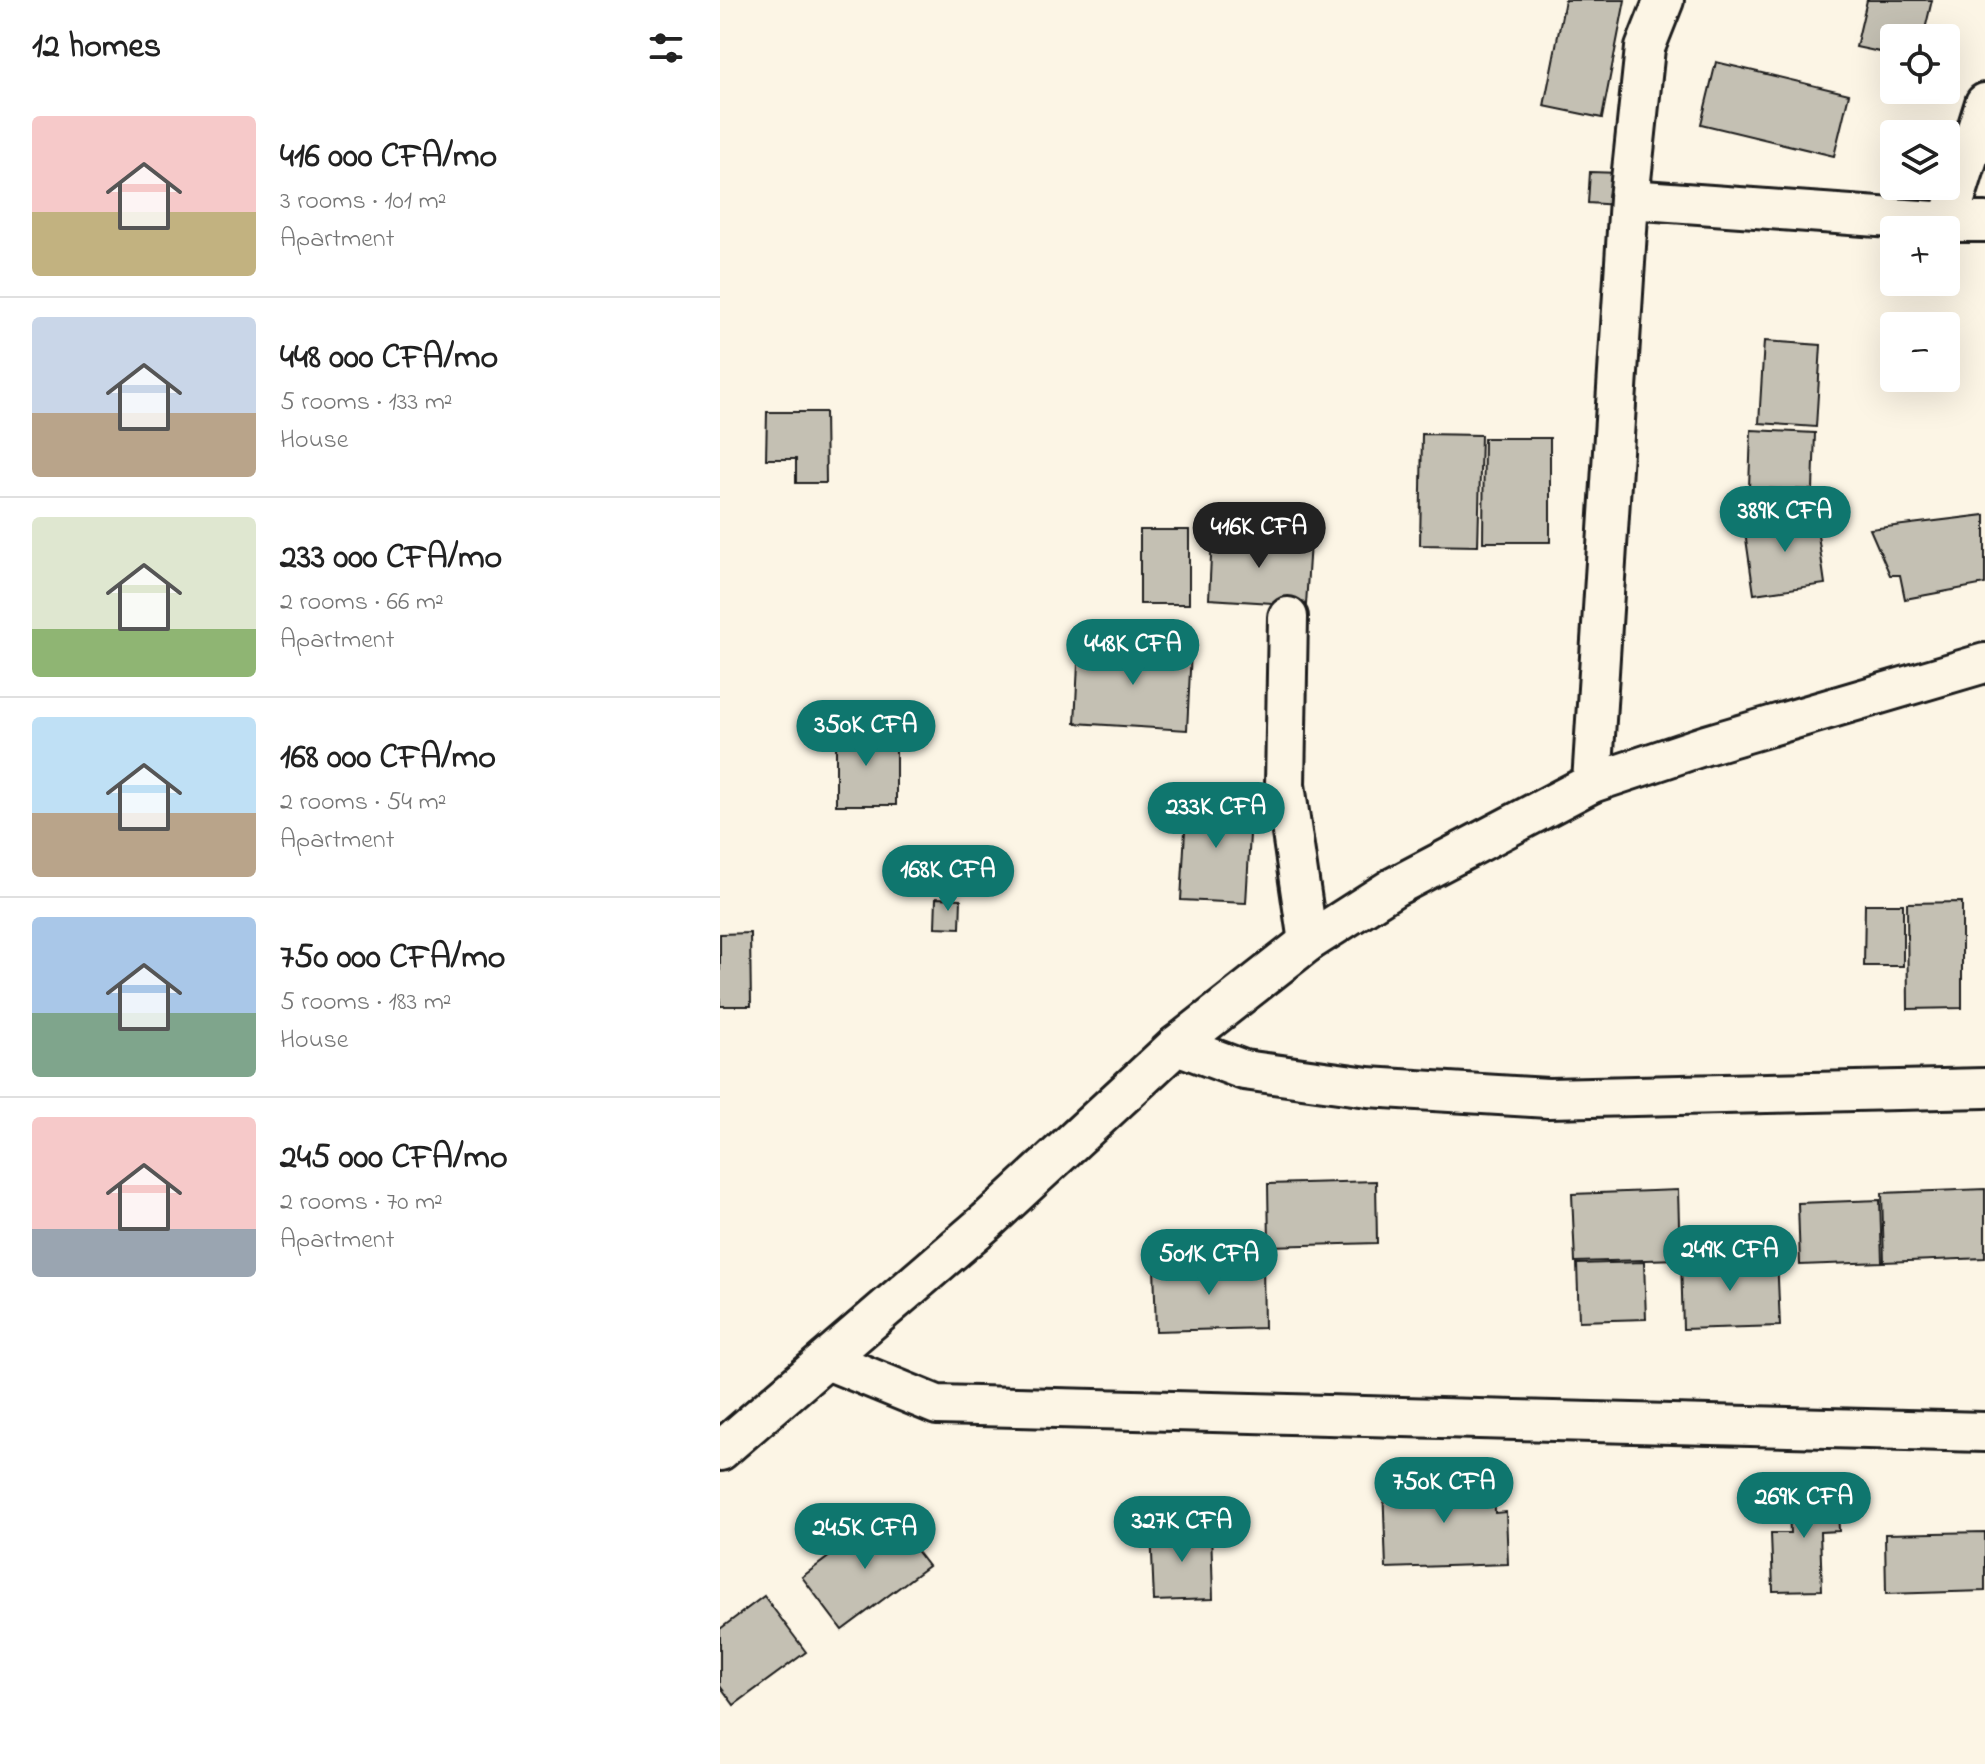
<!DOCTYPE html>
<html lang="en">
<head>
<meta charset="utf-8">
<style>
  body { margin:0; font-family:"Indie Flower",sans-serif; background:#f6f6f6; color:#222; height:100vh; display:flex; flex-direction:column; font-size:30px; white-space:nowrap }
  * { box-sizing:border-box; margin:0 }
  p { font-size:26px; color:#767676 }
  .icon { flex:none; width:44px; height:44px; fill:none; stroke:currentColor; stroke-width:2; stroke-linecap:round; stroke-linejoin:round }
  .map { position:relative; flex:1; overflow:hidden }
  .panel { display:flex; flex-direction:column; background:#fff; width:720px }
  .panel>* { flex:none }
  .controls { position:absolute; left:1160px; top:24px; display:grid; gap:16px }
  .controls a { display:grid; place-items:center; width:80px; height:80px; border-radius:8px; background:#fff; box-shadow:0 8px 32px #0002; font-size:40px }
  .price { position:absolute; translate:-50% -68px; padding:0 18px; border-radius:28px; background:#0f766e; color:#fff; font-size:26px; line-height:52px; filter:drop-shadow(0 2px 4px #0008) }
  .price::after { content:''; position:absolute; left:50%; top:48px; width:24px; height:18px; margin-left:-12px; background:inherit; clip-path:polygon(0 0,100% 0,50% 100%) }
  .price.current { background:#222; color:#fff }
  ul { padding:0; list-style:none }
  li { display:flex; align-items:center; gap:24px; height:200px; padding:0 32px }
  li+li { border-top:2px solid #e0e0e0 }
  li span { display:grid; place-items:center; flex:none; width:224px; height:160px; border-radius:8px; color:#555 }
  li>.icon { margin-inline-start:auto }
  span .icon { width:96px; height:96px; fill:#fffc; stroke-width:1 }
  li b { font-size:34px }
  h2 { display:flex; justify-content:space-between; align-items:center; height:96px; padding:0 32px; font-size:34px }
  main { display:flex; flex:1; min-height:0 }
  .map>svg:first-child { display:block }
  .building { fill:#c4c0b3; stroke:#1c1c1c; stroke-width:2 }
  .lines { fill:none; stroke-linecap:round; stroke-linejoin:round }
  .minor-casing { stroke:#1c1c1c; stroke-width:44 }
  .minor { stroke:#fcf5e5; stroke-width:38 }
</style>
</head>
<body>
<main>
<section class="panel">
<h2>12 homes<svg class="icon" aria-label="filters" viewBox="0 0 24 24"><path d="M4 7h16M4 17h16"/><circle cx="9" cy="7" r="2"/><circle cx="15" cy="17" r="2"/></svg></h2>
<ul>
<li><span style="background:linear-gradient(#f6c9c9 60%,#c2b280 0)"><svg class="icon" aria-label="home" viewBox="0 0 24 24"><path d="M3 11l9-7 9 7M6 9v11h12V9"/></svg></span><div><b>416 000 CFA/mo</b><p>3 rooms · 101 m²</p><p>Apartment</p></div></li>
<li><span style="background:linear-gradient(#c9d6e8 60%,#b9a48a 0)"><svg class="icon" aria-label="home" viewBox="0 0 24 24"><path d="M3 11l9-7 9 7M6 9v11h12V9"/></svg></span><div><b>448 000 CFA/mo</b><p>5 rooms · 133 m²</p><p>House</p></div></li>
<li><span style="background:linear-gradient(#dfe7d0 70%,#8fb573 0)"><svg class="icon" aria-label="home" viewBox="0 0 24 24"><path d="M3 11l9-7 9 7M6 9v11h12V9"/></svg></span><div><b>233 000 CFA/mo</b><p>2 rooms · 66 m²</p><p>Apartment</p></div></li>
<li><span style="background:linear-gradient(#bfe0f5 60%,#b9a48a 0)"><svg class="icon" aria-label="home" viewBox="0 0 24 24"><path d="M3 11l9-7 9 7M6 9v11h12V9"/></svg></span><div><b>168 000 CFA/mo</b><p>2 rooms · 54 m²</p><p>Apartment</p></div></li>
<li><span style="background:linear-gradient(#a9c7e8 60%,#7fa58c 0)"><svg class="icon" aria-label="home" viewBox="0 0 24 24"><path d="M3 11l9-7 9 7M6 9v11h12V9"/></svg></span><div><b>750 000 CFA/mo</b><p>5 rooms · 183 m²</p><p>House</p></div></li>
<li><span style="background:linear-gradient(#f6c9c9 70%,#9aa5b1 0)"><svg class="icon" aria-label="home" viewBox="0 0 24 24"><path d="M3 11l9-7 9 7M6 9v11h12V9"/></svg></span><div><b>245 000 CFA/mo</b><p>2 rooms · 70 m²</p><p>Apartment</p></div></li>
</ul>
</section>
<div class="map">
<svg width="1265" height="1764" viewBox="0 0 1265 1764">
  <rect width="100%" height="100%" fill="#fcf5e5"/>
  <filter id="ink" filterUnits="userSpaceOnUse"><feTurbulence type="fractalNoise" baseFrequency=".0125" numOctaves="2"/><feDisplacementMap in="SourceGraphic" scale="16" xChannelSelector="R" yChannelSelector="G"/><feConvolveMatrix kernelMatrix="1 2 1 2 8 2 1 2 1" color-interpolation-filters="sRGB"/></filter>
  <g filter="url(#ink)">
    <!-- building -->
    <g class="building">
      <path d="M 845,0 L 905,0 L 882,118 L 824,106 Z"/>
      <path d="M 1147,0 L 1212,0 L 1203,38 L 1174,38 L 1174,55 L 1136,47 Z"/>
      <path d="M 996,62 L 1129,94 L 1114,156 L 981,124 Z"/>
      <path d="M 870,172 L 900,173 L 898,205 L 868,203 Z"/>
      <path d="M 1044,341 L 1101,345 L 1096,427 L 1039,423 Z"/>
      <path d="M 47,412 L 105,412 L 106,483 L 76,483 L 76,459 L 46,459 Z"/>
      <path d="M 1031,430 L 1095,433 L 1093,490 L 1029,488 Z"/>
      <path d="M 702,434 L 761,435 L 758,546 L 700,545 Z"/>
      <path d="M 764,438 L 830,438 L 830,542 L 763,542 Z"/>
      <path d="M 1095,514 L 1105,584 L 1034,594 L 1024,525 Z"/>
      <path d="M 1265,515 L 1265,584 L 1185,599 L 1180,575 L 1170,575 L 1150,529 Z"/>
      <rect x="420" y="530" width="49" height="74"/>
      <path d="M 492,536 L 590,542 L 586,605 L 489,599 Z"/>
      <path d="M 359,644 L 471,651 L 467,730 L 355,723 Z"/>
      <rect x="116" y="730" width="60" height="75"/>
      <path d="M 467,796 L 532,800 L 526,903 L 461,900 Z"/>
      <path d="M 216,898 L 241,899 L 240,928 L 215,927 Z"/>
      <path d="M 1242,902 L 1242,1008 L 1188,1009 L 1187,903 Z"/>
      <path d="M 1145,904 L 1183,904 L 1183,966 L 1144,966 Z"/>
      <path d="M 30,933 L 31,1006 L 0,1006 L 0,934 Z"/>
      <path d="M 656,1181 L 657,1243 L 549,1246 L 548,1184 Z"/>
      <path d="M 1265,1189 L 1265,1258 L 1164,1262 L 1162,1193 Z"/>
      <path d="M 958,1190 L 960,1259 L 855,1262 L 852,1194 Z"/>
      <path d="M 1160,1200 L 1162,1262 L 1080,1265 L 1078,1203 Z"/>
      <path d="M 1057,1256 L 1060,1326 L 963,1329 L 961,1259 Z"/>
      <path d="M 924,1262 L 926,1319 L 859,1321 L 857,1264 Z"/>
      <path d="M 543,1263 L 544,1328 L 436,1331 L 434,1266 Z"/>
      <path d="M 774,1480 L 775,1513 L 786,1512 L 788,1564 L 666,1568 L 663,1484 Z"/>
      <path d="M 1117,1488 L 1119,1531 L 1100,1532 L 1102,1590 L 1053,1591 L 1051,1533 L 1070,1533 L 1068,1489 Z"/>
      <path d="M 167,1513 L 208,1566 L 122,1630 L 82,1577 Z"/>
      <path d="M 491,1528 L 493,1599 L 434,1601 L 431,1530 Z"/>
      <path d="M 1265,1532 L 1265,1591 L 1166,1594 L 1165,1534 Z"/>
      <path d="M 44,1596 L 86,1652 L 14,1705 L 0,1686 L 0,1629 Z"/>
    </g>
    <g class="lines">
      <defs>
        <g id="minor">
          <path d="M 909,199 L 1228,222 L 1265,222"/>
          <path d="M 1228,222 L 1265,103"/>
          <path d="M 568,617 L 565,785 L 588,942"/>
          <path d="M 872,783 L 909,199 L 925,48 L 944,0"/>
          <path d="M 457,1045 L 524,1070 L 648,1087 L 828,1098 L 1265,1088"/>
          <path d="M 107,1360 L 217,1405 L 1265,1432"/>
          <path d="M 0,1451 L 266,1222 L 457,1045 L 588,942 L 674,887 L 872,783 L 986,745 L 1265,663"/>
        </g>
      </defs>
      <!-- minor casing -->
      <use href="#minor" class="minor-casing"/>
      <!-- minor -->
      <use href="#minor" class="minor"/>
    </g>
  </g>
</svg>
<div class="controls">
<a><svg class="icon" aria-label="locate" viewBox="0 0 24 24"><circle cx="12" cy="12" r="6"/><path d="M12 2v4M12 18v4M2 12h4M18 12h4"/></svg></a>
<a><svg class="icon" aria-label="layers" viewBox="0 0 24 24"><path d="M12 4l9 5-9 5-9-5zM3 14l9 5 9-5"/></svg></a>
<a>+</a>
<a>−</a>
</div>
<b class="price" style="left:1065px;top:554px">389K CFA</b>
<b class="price current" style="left:539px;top:570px">416K CFA</b>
<b class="price" style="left:413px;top:687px">448K CFA</b>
<b class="price" style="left:146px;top:768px">350K CFA</b>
<b class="price" style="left:496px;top:850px">233K CFA</b>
<b class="price" style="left:228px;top:913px">168K CFA</b>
<b class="price" style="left:1010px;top:1293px">249K CFA</b>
<b class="price" style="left:489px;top:1297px">501K CFA</b>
<b class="price" style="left:724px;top:1525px">750K CFA</b>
<b class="price" style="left:1084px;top:1540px">269K CFA</b>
<b class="price" style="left:462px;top:1564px">327K CFA</b>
<b class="price" style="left:145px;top:1571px">245K CFA</b>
</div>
</main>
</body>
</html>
